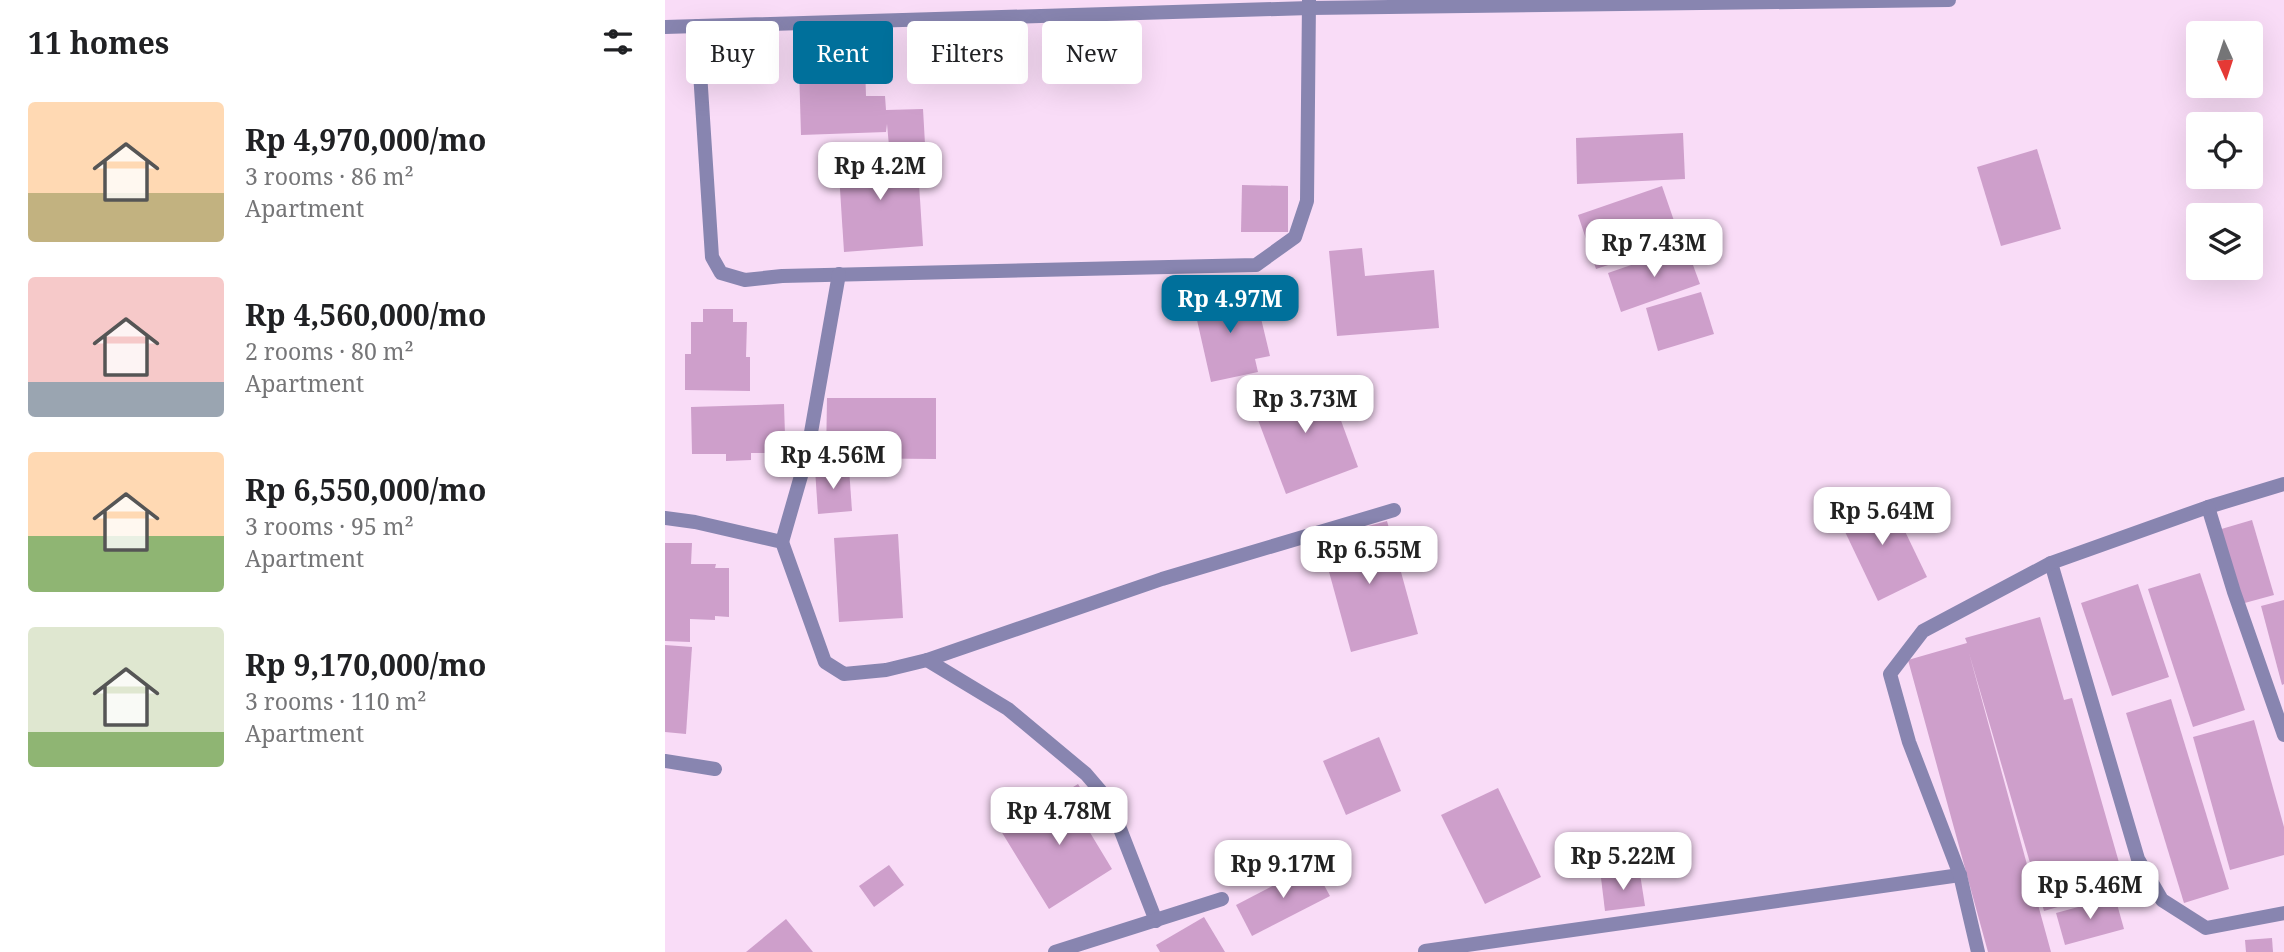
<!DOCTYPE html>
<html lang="en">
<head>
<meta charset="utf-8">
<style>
  body { margin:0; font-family:"Noto Serif",serif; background:#f2f2f2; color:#202124; height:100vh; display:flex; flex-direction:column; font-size:26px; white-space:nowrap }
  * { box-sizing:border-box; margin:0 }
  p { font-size:23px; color:#757577 }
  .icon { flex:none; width:38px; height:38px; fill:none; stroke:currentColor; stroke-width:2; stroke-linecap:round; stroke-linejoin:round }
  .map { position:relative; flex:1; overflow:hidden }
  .panel { display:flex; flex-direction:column; background:#fff; width:665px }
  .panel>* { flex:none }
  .hud { position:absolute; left:21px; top:21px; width:665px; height:63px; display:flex; gap:14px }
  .needle { width:46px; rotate:177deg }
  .tools { position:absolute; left:1521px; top:21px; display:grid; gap:14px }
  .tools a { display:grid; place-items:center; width:77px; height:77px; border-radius:7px; background:#fff; box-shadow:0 7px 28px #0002; font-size:35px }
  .price { position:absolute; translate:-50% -60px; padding:0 16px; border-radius:14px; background:#fff; color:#222; font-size:23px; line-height:46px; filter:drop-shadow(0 2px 4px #0008) }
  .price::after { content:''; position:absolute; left:50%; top:42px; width:21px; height:16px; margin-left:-10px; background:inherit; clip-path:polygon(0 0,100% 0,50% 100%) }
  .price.selected { background:#00709b; color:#fff }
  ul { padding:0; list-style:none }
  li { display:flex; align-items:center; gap:21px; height:175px; padding:0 28px }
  li span { display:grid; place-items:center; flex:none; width:196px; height:140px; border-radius:7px; color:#555 }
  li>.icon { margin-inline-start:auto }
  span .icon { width:84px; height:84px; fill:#fffc; stroke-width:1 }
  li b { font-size:30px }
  h2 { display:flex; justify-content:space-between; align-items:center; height:84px; padding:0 28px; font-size:30px }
  .chip { padding:0 24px; border-radius:7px; background:#fff; box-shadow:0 7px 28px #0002; font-size:24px; line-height:63px }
  .chip.selected { background:#00709b; color:#fff }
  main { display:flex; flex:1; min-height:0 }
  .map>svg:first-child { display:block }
  .building { fill:#ce9fcb }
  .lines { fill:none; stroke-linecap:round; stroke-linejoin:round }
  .minor { stroke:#8885b0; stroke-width:14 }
</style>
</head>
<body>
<main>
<section class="panel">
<h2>11 homes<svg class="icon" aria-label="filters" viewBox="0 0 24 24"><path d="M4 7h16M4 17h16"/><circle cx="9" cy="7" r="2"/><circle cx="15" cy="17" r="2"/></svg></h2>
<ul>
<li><span style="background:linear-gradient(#ffd9b3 65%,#c2b280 0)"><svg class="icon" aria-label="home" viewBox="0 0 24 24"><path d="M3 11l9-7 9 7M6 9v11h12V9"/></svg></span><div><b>Rp 4,970,000/mo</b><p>3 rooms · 86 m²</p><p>Apartment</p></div></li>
<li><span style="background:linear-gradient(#f6c9c9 75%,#9aa5b1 0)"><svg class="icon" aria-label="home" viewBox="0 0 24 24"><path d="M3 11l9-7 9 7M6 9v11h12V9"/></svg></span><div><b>Rp 4,560,000/mo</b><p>2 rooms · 80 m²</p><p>Apartment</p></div></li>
<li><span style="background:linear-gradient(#ffd9b3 60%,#8fb573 0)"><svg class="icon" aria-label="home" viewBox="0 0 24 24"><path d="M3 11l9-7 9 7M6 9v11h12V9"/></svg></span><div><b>Rp 6,550,000/mo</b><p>3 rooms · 95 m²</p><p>Apartment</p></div></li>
<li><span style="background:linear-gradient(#dfe7d0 75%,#8fb573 0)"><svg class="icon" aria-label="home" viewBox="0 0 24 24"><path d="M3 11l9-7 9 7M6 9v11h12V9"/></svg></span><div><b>Rp 9,170,000/mo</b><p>3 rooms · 110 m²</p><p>Apartment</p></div></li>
</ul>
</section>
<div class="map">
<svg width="1619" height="952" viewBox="0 0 1619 952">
  <rect width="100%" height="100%" fill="#f9dcf7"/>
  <!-- building -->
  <g class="building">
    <path d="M 200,65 L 201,96 L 220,96 L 221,110 L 258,109 L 260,144 L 224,146 L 222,124 L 221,132 L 136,135 L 134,67 Z"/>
    <path d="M 1018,133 L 1020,179 L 912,184 L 911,138 Z"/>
    <path d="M 1372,149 L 1396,229 L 1336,246 L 1312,167 Z"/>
    <path d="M 252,153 L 258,246 L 179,252 L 173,158 Z"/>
    <path d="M 577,185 L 623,186 L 623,232 L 576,232 Z"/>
    <path d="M 997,186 L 1016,241 L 931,269 L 913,215 Z"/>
    <path d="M 1021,246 L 1035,284 L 956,312 L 943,273 Z"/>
    <path d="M 697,248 L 700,276 L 769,270 L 774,328 L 672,336 L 664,251 Z"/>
    <path d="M 573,287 L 579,314 L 594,310 L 605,356 L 590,359 L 593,372 L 546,382 L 527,298 Z"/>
    <path d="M 1036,292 L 1049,334 L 993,351 L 981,308 Z"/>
    <path d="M 38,309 L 68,309 L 68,322 L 82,322 L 81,357 L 85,357 L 85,391 L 20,390 L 20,354 L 26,354 L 26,322 L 38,322 Z"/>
    <path d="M 660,377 L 693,467 L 621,494 L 587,404 Z"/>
    <path d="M 162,398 L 271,398 L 271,459 L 161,458 Z"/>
    <path d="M 119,404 L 120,435 L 107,435 L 108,453 L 86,453 L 86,460 L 61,461 L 61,454 L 27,454 L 26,407 Z"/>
    <path d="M 184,468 L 187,511 L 153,514 L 150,469 Z"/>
    <path d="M 1222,494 L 1262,577 L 1213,601 L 1173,517 Z"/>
    <path d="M 1587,520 L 1609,595 L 1576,604 L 1553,530 Z"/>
    <path d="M 722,521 L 753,634 L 686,652 L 655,539 Z"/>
    <path d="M 233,534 L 238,618 L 174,622 L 169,538 Z"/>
    <path d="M 0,543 L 27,543 L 26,564 L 51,564 L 50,568 L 64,568 L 64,617 L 50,616 L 50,620 L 25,619 L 25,642 L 0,641 Z"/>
    <path d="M 1535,573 L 1580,710 L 1528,727 L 1483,589 Z"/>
    <path d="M 1473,584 L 1504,677 L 1447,696 L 1416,603 Z"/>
    <path d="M 1619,600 L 1619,684 L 1617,685 L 1596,606 Z"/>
    <path d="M 1375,617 L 1399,700 L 1407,698 L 1461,887 L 1379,911 L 1304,653 L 1386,952 L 1323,952 L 1243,660 L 1302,643 L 1300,638 Z"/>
    <path d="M 0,645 L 27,647 L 21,734 L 0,732 Z"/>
    <path d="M 1506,699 L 1564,889 L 1519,903 L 1461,713 Z"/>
    <path d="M 1589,720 L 1619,827 L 1619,855 L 1565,870 L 1528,737 Z"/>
    <path d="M 714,737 L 736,791 L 681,815 L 658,761 Z"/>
    <path d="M 413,784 L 434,818 L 421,826 L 447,869 L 384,909 L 336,831 Z"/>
    <path d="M 833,788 L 876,877 L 820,904 L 776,815 Z"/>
    <path d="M 224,865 L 239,885 L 209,907 L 194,886 Z"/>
    <path d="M 648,865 L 665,896 L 587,936 L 571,905 Z"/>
    <path d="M 975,874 L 980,906 L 940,911 L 936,878 Z"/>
    <path d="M 1450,897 L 1459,929 L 1400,945 L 1391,913 Z"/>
    <path d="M 539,917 L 560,952 L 495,952 L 491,945 Z"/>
    <path d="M 121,919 L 148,952 L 81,952 Z"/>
    <path d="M 1607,938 L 1608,952 L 1581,952 L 1580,940 Z"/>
  </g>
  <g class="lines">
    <!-- minor -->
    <g class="minor">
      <path d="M 32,26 L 47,257 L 56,273 L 80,280 L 117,276 L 591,265 L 630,237 L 642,201 L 644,1"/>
      <path d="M 0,27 L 645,8 L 1284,0"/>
      <path d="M 1543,507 L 1619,484"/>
      <path d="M 0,518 L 30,522 L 117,542 L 160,662 L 179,674 L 221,670 L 262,660 L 497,579 L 729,510"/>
      <path d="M 117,542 L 142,455 L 174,274"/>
      <path d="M 1386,563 L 1473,859 L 1497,900 L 1541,928 L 1619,913"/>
      <path d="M 262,660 L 343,709 L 421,774 L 439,795 L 450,816 L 491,921"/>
      <path d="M 0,761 L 50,769"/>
      <path d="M 760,951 L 1295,875"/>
      <path d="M 390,952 L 557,899"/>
      <path d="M 1313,952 L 1295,875 L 1244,742 L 1225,674 L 1258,631 L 1386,563 L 1543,507 L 1569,592 L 1619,735"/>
    </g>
  </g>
</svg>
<div class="tools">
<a><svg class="needle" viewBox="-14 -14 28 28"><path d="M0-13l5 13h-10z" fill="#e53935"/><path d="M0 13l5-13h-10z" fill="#757577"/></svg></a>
<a><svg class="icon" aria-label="locate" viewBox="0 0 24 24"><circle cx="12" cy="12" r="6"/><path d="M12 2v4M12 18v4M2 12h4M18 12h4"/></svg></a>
<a><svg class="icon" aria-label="layers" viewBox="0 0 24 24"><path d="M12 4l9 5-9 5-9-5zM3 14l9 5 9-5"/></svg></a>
</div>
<b class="price" style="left:215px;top:202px">Rp 4.2M</b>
<b class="price" style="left:989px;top:279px">Rp 7.43M</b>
<b class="price selected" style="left:565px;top:335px">Rp 4.97M</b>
<b class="price" style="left:640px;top:435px">Rp 3.73M</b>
<b class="price" style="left:168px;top:491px">Rp 4.56M</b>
<b class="price" style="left:1217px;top:547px">Rp 5.64M</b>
<b class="price" style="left:704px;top:586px">Rp 6.55M</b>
<b class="price" style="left:394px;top:847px">Rp 4.78M</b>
<b class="price" style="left:958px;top:892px">Rp 5.22M</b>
<b class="price" style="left:618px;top:900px">Rp 9.17M</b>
<b class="price" style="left:1425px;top:921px">Rp 5.46M</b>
<div class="hud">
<a class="chip">Buy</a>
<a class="chip selected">Rent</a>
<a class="chip">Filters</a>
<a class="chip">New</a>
</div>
</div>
</main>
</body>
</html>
